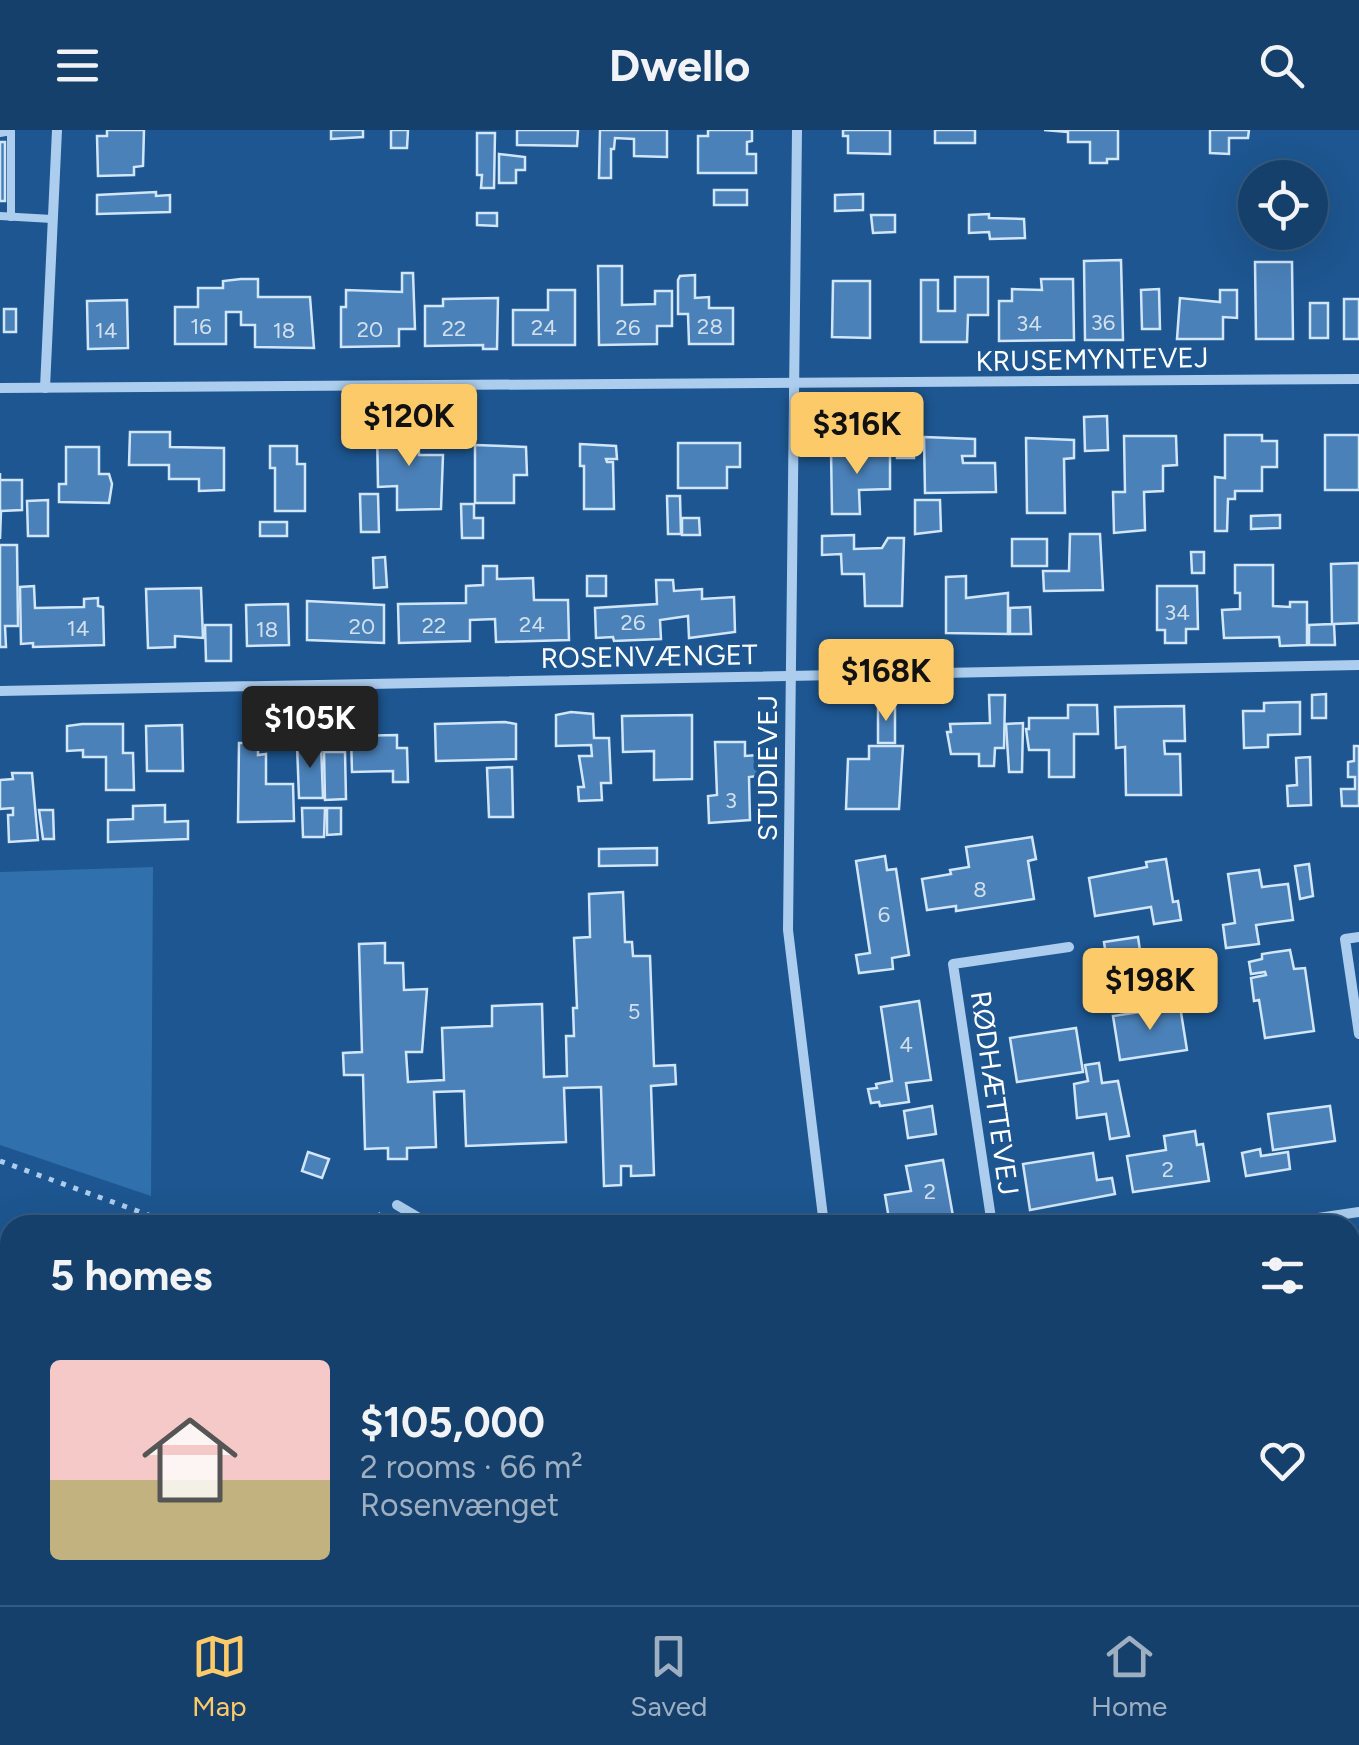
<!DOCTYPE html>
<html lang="en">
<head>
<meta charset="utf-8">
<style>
  body { margin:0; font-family:Figtree,sans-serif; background:#1f4772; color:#f1f3f6; height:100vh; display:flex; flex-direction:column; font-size:38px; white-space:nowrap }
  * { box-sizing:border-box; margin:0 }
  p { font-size:32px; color:#9eafc2 }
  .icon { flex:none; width:55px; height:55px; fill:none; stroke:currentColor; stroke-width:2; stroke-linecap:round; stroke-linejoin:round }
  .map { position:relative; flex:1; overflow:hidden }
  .side { position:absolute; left:0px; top:1085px; width:1360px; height:390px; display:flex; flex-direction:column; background:#16406c; border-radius:30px 30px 0 0; box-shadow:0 10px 40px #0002,0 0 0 2px #35597f }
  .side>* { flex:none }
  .fabs { position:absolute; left:1238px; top:30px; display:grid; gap:20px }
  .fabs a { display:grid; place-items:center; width:90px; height:90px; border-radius:50%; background:#16406c; box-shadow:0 10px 40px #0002,0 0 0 2px #35597f; font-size:50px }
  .price { position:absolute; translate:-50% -85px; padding:0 22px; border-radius:10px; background:#fdca6a; color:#111; font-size:32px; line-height:65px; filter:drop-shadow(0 2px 5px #0008) }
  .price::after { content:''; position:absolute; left:50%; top:60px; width:30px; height:22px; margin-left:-15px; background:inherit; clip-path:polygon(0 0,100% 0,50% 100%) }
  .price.active { background:#222; color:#fff }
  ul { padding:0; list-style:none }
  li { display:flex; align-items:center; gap:30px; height:250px; padding:0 50px }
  li span { display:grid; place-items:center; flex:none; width:280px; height:200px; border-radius:10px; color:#555 }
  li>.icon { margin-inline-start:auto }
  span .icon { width:120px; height:120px; fill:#fffc; stroke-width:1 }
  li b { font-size:42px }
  h2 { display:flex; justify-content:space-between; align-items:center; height:120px; padding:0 50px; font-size:42px }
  header { display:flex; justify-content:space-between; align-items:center; height:130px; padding:0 50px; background:#16406c; font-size:45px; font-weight:700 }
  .dock { display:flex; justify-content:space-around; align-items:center; height:140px; border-top:2px solid #35597f; background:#16406c; font-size:28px; color:#9eafc2 }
  .dock a { display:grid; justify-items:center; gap:5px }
  .dock .active { color:#fdca6a }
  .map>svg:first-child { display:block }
  .green { fill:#3070ad }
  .building { fill:#4a81b8; stroke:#d2e6fa; stroke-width:2.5 }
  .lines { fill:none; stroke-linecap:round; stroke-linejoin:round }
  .path { stroke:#accdee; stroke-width:5; stroke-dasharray:5 8; stroke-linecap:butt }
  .service { stroke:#accdee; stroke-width:8 }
  .minor { stroke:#accdee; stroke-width:10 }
  .labels { text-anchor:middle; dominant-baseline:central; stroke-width:9; stroke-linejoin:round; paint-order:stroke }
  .number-label { font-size:22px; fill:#d2e0ed }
  .street-label { font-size:28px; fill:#fff; stroke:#1d5690 }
</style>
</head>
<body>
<header><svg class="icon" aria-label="menu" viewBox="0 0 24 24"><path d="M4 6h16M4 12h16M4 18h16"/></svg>Dwello<svg class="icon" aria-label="search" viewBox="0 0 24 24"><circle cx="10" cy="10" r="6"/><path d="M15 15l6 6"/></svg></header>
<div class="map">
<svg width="1359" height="1475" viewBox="0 0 1359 1475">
  <rect width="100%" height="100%" fill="#1d5690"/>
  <!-- green -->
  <path class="green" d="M 153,737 L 151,1066 L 0,1015 L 0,742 Z"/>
  <!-- building -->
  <g class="building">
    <path d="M 107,0 L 144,0 L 143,36 L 134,37 L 134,45 L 98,46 L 97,6 L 107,6 Z"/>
    <path d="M 331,0 L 363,0 L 363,7 L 331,9 Z"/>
    <path d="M 391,0 L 408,0 L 407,18 L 391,18 Z"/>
    <path d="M 517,0 L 578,0 L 577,16 L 517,15 Z"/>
    <path d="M 600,0 L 667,0 L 667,27 L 634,26 L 634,9 L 615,8 L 614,19 L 611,19 L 611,48 L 599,48 Z"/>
    <path d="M 708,0 L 752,0 L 752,11 L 747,12 L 747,24 L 756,24 L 756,43 L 698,43 L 698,6 L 708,6 Z"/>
    <path d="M 843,0 L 890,0 L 890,24 L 848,23 L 848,6 L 843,6 Z"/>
    <rect x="935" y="0" width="40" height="13"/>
    <path d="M 1044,0 L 1118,0 L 1118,29 L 1107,29 L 1107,33 L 1090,33 L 1090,12 L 1068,12 L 1068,2 Z"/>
    <path d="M 1210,0 L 1249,0 L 1248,8 L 1229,8 L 1229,24 L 1210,23 Z"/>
    <path d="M 477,3 L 495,3 L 494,58 L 481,58 L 482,45 L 477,45 Z"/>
    <rect x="0" y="12" width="5" height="59"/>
    <path d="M 499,24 L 525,27 L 525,40 L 516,40 L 516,53 L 499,53 Z"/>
    <rect x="714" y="60" width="33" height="15"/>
    <path d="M 156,62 L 156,66 L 170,65 L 170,82 L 97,84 L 97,65 Z"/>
    <path d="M 863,64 L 863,80 L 835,81 L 835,65 Z"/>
    <path d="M 477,83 L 497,83 L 497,96 L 477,95 Z"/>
    <path d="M 989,84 L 989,88 L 1024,89 L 1025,108 L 990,109 L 989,102 L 969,103 L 969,85 Z"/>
    <path d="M 871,85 L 895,85 L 895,102 L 873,103 Z"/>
    <path d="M 1121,130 L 1123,210 L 1085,210 L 1084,131 Z"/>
    <path d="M 1255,132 L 1292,132 L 1293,209 L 1256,209 Z"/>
    <path d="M 598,136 L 622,136 L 622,175 L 655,174 L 655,161 L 672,161 L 672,196 L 657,196 L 657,214 L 599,215 Z"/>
    <path d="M 402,143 L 413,143 L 415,199 L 399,199 L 399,216 L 341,217 L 341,177 L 346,177 L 346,160 L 402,162 Z"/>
    <path d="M 695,145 L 695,168 L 709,167 L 709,178 L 733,178 L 733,214 L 689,214 L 688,184 L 678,184 L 678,150 L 680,146 Z"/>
    <path d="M 955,147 L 988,147 L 988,185 L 968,185 L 967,212 L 921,212 L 921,150 L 938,150 L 938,181 L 955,181 Z"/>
    <path d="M 241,149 L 258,149 L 258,167 L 310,167 L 314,218 L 255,217 L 255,195 L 241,195 L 241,182 L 226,182 L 226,214 L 175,214 L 175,177 L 198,177 L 198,158 L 223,158 L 223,151 Z"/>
    <path d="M 1041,149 L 1073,149 L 1074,210 L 999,211 L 999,171 L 1012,171 L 1012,159 L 1042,160 Z"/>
    <path d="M 833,151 L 870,151 L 870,208 L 832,207 Z"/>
    <path d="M 1159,159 L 1160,199 L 1142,199 L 1141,160 Z"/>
    <path d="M 548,160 L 575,160 L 575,215 L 513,215 L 513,180 L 548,180 Z"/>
    <path d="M 1220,160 L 1237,160 L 1237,188 L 1223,187 L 1223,209 L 1177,209 L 1180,168 L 1220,172 Z"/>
    <path d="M 498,168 L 497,219 L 483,219 L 483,215 L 425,216 L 425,176 L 443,176 L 443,169 Z"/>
    <rect x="1344" y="169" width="15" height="40"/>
    <path d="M 127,170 L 128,218 L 88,219 L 87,171 Z"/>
    <rect x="1310" y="173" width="18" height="35"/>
    <rect x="4" y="179" width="12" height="23"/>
    <path d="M 1107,286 L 1108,320 L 1085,321 L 1084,287 Z"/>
    <path d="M 913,293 L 914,328 L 897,328 L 896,294 Z"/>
    <path d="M 418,297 L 419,325 L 443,325 L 441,379 L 397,380 L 397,356 L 378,357 L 377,298 Z"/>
    <path d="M 130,302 L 170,302 L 170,317 L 224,318 L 224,360 L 199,361 L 199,349 L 169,349 L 169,335 L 129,335 Z"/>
    <path d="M 1225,305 L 1262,305 L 1262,311 L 1277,311 L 1277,337 L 1262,337 L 1262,361 L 1235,361 L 1235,369 L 1228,369 L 1227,401 L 1215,401 L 1215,347 L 1225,348 Z"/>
    <rect x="1325" y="305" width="34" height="55"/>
    <path d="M 1124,306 L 1176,306 L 1177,335 L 1163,336 L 1163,361 L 1144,362 L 1145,400 L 1114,403 L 1113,362 L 1125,362 Z"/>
    <path d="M 924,307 L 975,309 L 975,326 L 962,326 L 963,333 L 995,333 L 996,362 L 925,363 Z"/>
    <path d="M 1026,308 L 1074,310 L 1074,328 L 1064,329 L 1065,383 L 1027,383 Z"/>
    <path d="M 678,313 L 740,313 L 740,337 L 727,337 L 727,358 L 678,358 Z"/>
    <path d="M 580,314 L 616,316 L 617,329 L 606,329 L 607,332 L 613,332 L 614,379 L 584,379 L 584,336 L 580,336 Z"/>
    <path d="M 475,315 L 526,317 L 527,345 L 514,345 L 514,373 L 475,373 Z"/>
    <path d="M 270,316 L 297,316 L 297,334 L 305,334 L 305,381 L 275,381 L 275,338 L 270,338 Z"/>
    <path d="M 66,317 L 99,317 L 99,344 L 109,344 L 112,354 L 109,373 L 59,372 L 59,354 L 66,354 Z"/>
    <path d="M 890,319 L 890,359 L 859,360 L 860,384 L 832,384 L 831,320 Z"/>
    <path d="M 0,343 L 0,350 L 22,350 L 22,380 L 1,381 L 0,409 Z"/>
    <path d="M 360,364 L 378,364 L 379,402 L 361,402 Z"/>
    <path d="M 667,366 L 680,366 L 681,404 L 668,404 Z"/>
    <path d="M 48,370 L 48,406 L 28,406 L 27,371 Z"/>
    <path d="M 915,370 L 940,370 L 941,401 L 915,404 Z"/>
    <path d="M 461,374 L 474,374 L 474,388 L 483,388 L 483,408 L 462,408 Z"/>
    <path d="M 1280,385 L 1280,398 L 1251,399 L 1251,386 Z"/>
    <path d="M 682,388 L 699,388 L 700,405 L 682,405 Z"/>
    <rect x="260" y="392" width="27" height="14"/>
    <path d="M 1070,404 L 1100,404 L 1103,460 L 1044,461 L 1043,441 L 1069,441 Z"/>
    <path d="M 854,405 L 854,419 L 882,418 L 888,408 L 904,408 L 902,476 L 865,476 L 864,444 L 842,444 L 841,424 L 822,425 L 822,406 Z"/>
    <rect x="1012" y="409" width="35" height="27"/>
    <path d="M 0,415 L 17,415 L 18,496 L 5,496 L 6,517 L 0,517 Z"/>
    <path d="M 1191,422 L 1204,422 L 1204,443 L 1192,443 Z"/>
    <path d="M 385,427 L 387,457 L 374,458 L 373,428 Z"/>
    <path d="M 1359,433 L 1359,493 L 1334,494 L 1335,515 L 1309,515 L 1309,495 L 1332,494 L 1331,434 Z"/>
    <path d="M 1235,435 L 1273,435 L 1273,476 L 1290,477 L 1290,472 L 1307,472 L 1307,515 L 1280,516 L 1279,507 L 1224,508 L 1222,480 L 1240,479 L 1240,463 L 1235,463 Z"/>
    <path d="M 483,436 L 497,436 L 497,449 L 533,448 L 534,470 L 568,470 L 569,510 L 496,512 L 495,489 L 470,490 L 470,511 L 399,513 L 398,474 L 466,473 L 466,456 L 483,455 Z"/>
    <rect x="587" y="446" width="19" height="20"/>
    <path d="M 966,446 L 966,468 L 1008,463 L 1008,504 L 946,503 L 946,447 Z"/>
    <path d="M 656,450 L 673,450 L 674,461 L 702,459 L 702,469 L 734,467 L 735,502 L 689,508 L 688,486 L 660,490 L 661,509 L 614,511 L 613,507 L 596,508 L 595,478 L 657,474 Z"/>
    <path d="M 34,456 L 35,478 L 84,477 L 84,469 L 98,468 L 98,476 L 103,477 L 104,515 L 33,517 L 33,513 L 21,514 L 20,457 Z"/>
    <path d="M 1157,456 L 1197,456 L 1198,499 L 1186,499 L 1186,513 L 1165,513 L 1165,500 L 1157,500 Z"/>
    <path d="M 201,458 L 203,508 L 175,506 L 175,517 L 148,518 L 146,459 Z"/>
    <path d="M 307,471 L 384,475 L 384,513 L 307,510 Z"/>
    <path d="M 288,474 L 289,515 L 247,516 L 246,475 Z"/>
    <path d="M 1030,477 L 1031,504 L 1010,504 L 1010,478 Z"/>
    <path d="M 205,495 L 231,495 L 231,531 L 206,531 Z"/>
    <path d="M 1326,564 L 1326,588 L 1312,588 L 1312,565 Z"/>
    <path d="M 989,565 L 1005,565 L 1004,618 L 995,618 L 994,636 L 979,636 L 979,624 L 951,624 L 947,602 L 951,602 L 950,594 L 990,593 Z"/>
    <path d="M 1300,572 L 1300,604 L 1268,605 L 1268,617 L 1244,618 L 1243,581 L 1264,581 L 1264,573 Z"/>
    <path d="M 878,574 L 895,575 L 895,613 L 878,613 Z"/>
    <path d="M 1068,575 L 1097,575 L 1098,604 L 1074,604 L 1074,647 L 1049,647 L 1049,620 L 1029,620 L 1026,599 L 1029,599 L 1029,588 L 1068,588 Z"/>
    <path d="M 1184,576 L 1185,611 L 1164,611 L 1165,624 L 1180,624 L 1181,665 L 1126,665 L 1125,617 L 1116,618 L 1115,577 Z"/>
    <path d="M 571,582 L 593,584 L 594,608 L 609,608 L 611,653 L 601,653 L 602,670 L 579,671 L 578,657 L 584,657 L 579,626 L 592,626 L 591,615 L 556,616 L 556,585 Z"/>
    <path d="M 692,585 L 692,649 L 654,650 L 654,621 L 623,622 L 622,586 Z"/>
    <path d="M 505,592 L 516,594 L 516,629 L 436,631 L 435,594 Z"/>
    <path d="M 1023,593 L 1022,642 L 1009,642 L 1006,594 Z"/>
    <path d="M 82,594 L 123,594 L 123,623 L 133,623 L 134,660 L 106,660 L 106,627 L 83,627 L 83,620 L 67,621 L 67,596 Z"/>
    <path d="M 182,595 L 183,641 L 147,641 L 146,596 Z"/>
    <path d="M 397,605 L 397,618 L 407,618 L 408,652 L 393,652 L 393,641 L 352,642 L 351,606 Z"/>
    <path d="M 715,612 L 745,612 L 745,626 L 758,625 L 758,646 L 749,647 L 750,690 L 709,693 L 708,666 L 717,665 Z"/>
    <path d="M 239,613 L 258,613 L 258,625 L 266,624 L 266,654 L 293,654 L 294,691 L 238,692 Z"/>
    <path d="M 321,613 L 323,668 L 299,668 L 297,614 Z"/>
    <path d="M 869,616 L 903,616 L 899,679 L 846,679 L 848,629 L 869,629 Z"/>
    <path d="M 1354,616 L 1359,616 L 1359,676 L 1342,676 L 1341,659 L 1355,659 L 1355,647 L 1348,647 L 1348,632 L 1354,631 Z"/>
    <path d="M 324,622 L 345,622 L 346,669 L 325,670 Z"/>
    <path d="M 1310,627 L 1311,675 L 1288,676 L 1287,656 L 1297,655 L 1296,628 Z"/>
    <path d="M 512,637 L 513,687 L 489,687 L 487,638 Z"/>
    <path d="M 12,643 L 32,643 L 38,710 L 9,712 L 8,685 L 13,685 L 13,678 L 0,679 L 0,650 L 13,649 Z"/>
    <path d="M 165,675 L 165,692 L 188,691 L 188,709 L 108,712 L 108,690 L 133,689 L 133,676 Z"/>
    <path d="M 302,678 L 325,678 L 324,707 L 303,707 Z"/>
    <path d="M 327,678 L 341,678 L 341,704 L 327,705 Z"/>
    <path d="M 39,680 L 53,680 L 54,709 L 43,709 Z"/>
    <path d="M 1032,707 L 1036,729 L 1028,731 L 1034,769 L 956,781 L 956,776 L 927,780 L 922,749 L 951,744 L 950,740 L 969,737 L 966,717 Z"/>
    <path d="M 657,718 L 657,735 L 599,736 L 599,719 Z"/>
    <path d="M 885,726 L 887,740 L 896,739 L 909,825 L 892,828 L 893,839 L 859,843 L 856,825 L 870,823 L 856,731 Z"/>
    <path d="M 1166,729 L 1173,772 L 1178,771 L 1181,790 L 1154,794 L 1151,777 L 1095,786 L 1089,748 L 1147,737 L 1146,732 Z"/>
    <path d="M 1309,734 L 1313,766 L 1300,769 L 1295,736 Z"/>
    <path d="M 1259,740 L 1262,757 L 1288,754 L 1293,790 L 1256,795 L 1259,814 L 1226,818 L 1223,795 L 1235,793 L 1228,744 Z"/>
    <path d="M 623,762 L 625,812 L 632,812 L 633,826 L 650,826 L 654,936 L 675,935 L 676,954 L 651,956 L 654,1045 L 631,1046 L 631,1036 L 621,1036 L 621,1055 L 604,1056 L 601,957 L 564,958 L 566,1012 L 466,1016 L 464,961 L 434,962 L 436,1017 L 407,1018 L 407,1029 L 388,1029 L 388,1018 L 365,1019 L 363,945 L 344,945 L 343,923 L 362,922 L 359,814 L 385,813 L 385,833 L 403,833 L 404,860 L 427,859 L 422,922 L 406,922 L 408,952 L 444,950 L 442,898 L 492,896 L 492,876 L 542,874 L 544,947 L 567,946 L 566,906 L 574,906 L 573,878 L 577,878 L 574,808 L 590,807 L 589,764 Z"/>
    <path d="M 1138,807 L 1143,841 L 1109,846 L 1104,812 Z"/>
    <path d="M 1290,820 L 1294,839 L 1305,838 L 1314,901 L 1265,908 L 1259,870 L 1254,871 L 1251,848 L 1266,845 L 1265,842 L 1251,844 L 1249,832 L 1262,829 L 1262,824 Z"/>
    <path d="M 919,871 L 931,950 L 906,953 L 909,972 L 880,976 L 879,972 L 871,973 L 868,959 L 877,958 L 876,954 L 892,951 L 881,877 Z"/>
    <path d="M 1180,876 L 1187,920 L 1120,930 L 1113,886 Z"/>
    <path d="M 1076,898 L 1083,942 L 1017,952 L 1010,908 Z"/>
    <path d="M 1099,933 L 1102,953 L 1118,951 L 1129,1006 L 1110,1009 L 1106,984 L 1077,988 L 1074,954 L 1088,951 L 1085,935 Z"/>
    <path d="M 932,976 L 936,1004 L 908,1008 L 904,981 Z"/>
    <path d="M 1330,976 L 1335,1011 L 1273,1020 L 1268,984 Z"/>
    <path d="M 1195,1001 L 1197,1015 L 1203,1014 L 1209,1051 L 1133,1062 L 1127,1026 L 1166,1020 L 1164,1006 Z"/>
    <path d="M 1260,1019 L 1261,1026 L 1288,1022 L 1290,1039 L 1246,1046 L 1242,1023 Z"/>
    <path d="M 308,1022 L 329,1029 L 322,1048 L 302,1041 Z"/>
    <path d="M 1093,1023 L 1097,1050 L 1112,1048 L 1115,1064 L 1030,1080 L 1023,1034 Z"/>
    <path d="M 943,1030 L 953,1086 L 890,1095 L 885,1065 L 911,1061 L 906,1036 Z"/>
    <path d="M 1350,1160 L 1359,1194 L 1359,1223 L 1350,1225 Z"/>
    <rect x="0" y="1260" width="10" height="46"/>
    <path d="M 81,1465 L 123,1465 L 123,1474 L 81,1475 Z"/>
    <rect x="154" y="1465" width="35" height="10"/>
    <rect x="462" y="1465" width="88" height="10"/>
    <rect x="605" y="1465" width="88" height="10"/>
    <rect x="721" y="1465" width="100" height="10"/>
    <path d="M 1230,1465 L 1322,1465 L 1325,1475 L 1233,1475 Z"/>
  </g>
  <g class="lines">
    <!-- path -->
    <g class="path">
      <path d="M 0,1031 L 176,1095"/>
      <path d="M 355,1095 L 364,1095 L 381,1084"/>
      <path d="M 334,1465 L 335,1475"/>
    </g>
    <!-- service -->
    <g class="service">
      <path d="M 0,3 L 11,1 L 11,87"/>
      <path d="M 0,86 L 52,89"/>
    </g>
    <!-- minor -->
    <g class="minor">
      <path d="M 797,0 L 788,800 L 824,1095"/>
      <path d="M 0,258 L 1359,249"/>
      <path d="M 45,258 L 57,0"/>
      <path d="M 0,561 L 1359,535"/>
      <path d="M 1359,807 L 1345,809 L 1359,904"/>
      <path d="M 397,1075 L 431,1095"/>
      <path d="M 766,1095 L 824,1093"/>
      <path d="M 992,1095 L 953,834 L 1069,817"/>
      <path d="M 1270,1095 L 1359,1082"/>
      <path d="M 0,1349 L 10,1349"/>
      <path d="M 922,1465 L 924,1475"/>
    </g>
  </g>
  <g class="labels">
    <!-- number labels -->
    <g class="number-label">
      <text x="1103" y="192">36</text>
      <text x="1029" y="193">34</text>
      <text x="201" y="196">16</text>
      <text x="710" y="196">28</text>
      <text x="544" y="197">24</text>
      <text x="628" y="197">26</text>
      <text x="454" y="198">22</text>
      <text x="370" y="199">20</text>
      <text x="106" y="200">14</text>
      <text x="284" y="200">18</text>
      <text x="1177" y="482">34</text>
      <text x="633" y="492">26</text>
      <text x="532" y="494">24</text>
      <text x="434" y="495">22</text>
      <text x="362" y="496">20</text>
      <text x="78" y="498">14</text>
      <text x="267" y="499">18</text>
      <text x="731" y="670">3</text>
      <text x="980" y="759">8</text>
      <text x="884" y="784">6</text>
      <text x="634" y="881">5</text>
      <text x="906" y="914">4</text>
      <text x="1168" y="1039">2</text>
      <text x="930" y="1061">2</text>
    </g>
    <!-- street labels -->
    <g class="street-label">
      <text transform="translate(1092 229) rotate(-1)">KRUSEMYNTEVEJ</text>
      <text transform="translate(649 526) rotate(-1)">ROSENVÆNGET</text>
      <text transform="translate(767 638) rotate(-90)">STUDIEVEJ</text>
      <text transform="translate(995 963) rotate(82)">RØDHÆTTEVEJ</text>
    </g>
  </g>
</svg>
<div class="fabs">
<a><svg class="icon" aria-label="locate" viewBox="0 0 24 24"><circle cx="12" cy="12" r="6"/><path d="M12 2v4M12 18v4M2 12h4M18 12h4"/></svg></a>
</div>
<b class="price" style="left:409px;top:339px">$120K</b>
<b class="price" style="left:857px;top:347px">$316K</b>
<b class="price" style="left:886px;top:594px">$168K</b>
<b class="price active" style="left:310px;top:641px">$105K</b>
<b class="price" style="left:1150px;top:903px">$198K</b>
<section class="side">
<h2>5 homes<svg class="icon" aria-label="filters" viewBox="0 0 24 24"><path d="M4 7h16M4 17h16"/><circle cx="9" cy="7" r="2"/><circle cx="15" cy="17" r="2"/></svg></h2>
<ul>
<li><span style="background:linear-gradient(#f6c9c9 60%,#c2b280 0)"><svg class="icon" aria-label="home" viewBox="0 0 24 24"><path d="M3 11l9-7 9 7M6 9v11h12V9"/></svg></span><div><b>$105,000</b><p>2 rooms · 66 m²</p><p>Rosenvænget</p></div><svg class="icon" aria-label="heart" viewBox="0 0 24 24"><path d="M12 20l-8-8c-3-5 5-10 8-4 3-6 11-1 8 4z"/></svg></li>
</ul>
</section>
</div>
<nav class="dock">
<a class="active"><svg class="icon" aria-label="map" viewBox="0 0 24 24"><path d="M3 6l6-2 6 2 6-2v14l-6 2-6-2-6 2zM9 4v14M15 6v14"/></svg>Map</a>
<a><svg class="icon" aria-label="saved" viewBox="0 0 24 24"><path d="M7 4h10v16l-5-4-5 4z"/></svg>Saved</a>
<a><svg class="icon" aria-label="home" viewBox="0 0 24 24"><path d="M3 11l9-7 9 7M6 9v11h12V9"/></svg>Home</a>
</nav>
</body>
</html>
